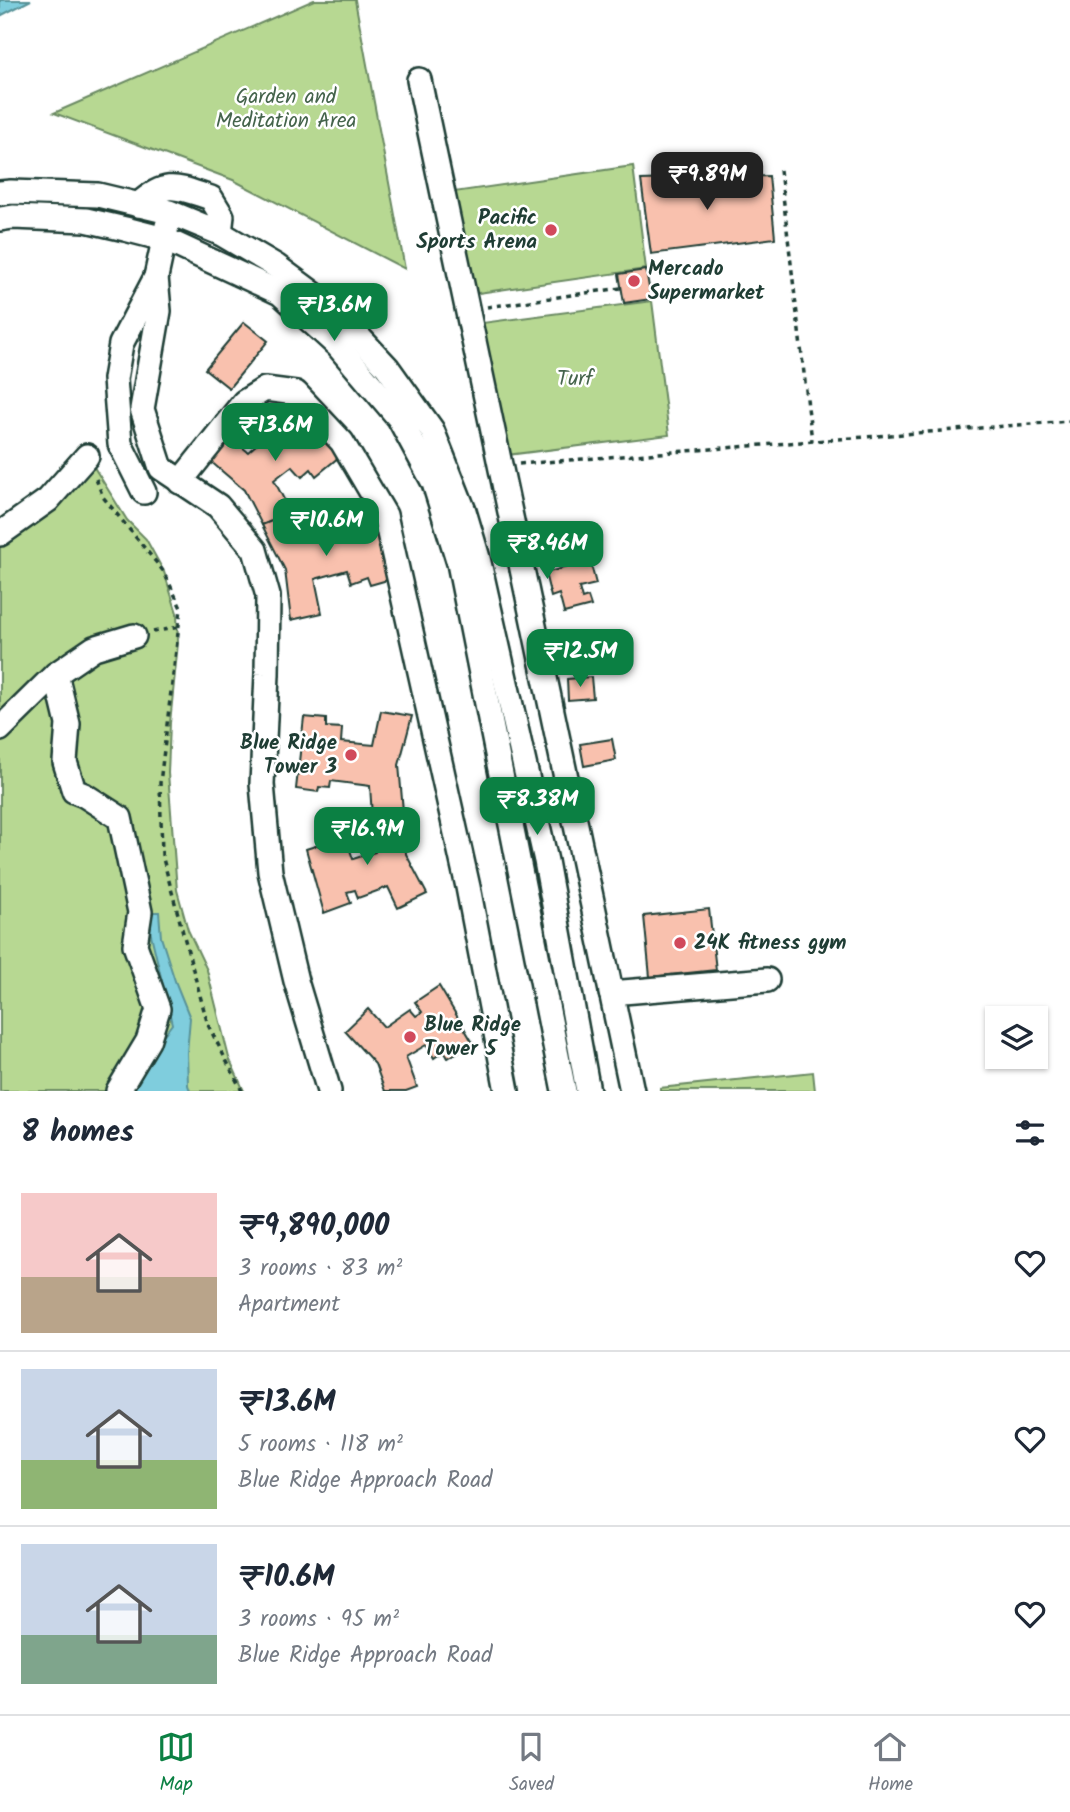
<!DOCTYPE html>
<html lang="en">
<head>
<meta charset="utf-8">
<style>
  body { margin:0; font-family:Kalam,sans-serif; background:#f6f6f7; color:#1f2937; height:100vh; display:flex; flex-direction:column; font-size:26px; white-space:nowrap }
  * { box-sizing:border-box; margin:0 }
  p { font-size:23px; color:#747a83 }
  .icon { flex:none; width:38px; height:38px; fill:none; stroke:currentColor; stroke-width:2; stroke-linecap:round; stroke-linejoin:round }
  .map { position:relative; height:1091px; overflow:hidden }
  .details { display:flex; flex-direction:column; background:#fff; flex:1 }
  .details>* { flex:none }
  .controls { position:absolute; left:985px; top:1006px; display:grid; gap:14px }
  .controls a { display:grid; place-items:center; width:63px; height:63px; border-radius:0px; background:#fff; box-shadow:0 2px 5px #0004; font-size:35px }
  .price { position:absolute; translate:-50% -60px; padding:0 16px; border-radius:14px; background:#0b8043; color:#fff; font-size:23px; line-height:46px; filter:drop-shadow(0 2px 4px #0008) }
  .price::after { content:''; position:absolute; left:50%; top:42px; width:21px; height:16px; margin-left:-10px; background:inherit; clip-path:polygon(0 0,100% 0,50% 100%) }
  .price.selected { background:#222; color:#fff }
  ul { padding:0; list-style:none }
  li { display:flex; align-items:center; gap:21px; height:175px; padding:0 21px }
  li+li { border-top:2px solid #e0e1e3 }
  li span { display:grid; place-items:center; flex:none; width:196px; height:140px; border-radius:0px; color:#555 }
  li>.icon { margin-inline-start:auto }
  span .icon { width:84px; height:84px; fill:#fffc; stroke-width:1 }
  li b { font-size:30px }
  h2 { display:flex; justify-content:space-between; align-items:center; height:84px; padding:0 21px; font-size:30px }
  .tabs { display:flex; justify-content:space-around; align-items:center; height:98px; border-top:2px solid #e0e1e3; background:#fff; font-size:19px; color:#747a83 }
  .tabs a { display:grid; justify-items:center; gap:4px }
  .tabs .selected { color:#0b8043 }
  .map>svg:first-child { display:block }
  .green { fill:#b7d892; stroke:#6b8a63; stroke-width:2 }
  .water { fill:#7fcddd; stroke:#599399; stroke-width:2 }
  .building { fill:#f9c1ae; stroke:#1f3d34; stroke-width:2 }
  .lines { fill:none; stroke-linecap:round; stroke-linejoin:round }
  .minor-casing { stroke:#1f3d34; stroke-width:28 }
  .path { stroke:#1f3d34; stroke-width:3.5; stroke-dasharray:5 5; stroke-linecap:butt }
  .minor { stroke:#fff; stroke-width:23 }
  .poi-dot { fill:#d1495b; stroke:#fff; stroke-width:2.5 }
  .labels { text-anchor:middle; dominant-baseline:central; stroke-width:5; stroke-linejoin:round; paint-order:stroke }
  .park-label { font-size:21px; fill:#45644c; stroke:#fff }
  .poi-label { font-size:21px; font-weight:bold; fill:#1f3d34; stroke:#fff; text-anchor:start }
</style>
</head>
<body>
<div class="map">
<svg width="1070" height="1091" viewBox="0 0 1070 1091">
  <rect width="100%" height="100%" fill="#fff"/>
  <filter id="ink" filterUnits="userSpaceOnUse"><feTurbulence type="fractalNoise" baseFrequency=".0143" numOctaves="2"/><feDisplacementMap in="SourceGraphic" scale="14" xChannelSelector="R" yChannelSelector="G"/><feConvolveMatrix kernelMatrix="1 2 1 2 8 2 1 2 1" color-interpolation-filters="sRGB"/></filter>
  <g filter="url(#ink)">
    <!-- green -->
    <g class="green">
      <path d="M 314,0 L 355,0 L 405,269 L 233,180 L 54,113 Z"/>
      <path d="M 633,166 L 646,269 L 471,294 L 454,192 Z"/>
      <path d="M 652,301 L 669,435 L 499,456 L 482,323 Z"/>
      <path d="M 87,456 L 127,520 L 146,539 L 164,572 L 177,613 L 178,643 L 170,723 L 168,773 L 177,890 L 188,930 L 207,970 L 229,1058 L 244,1091 L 0,1091 L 0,541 Z"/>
      <path d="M 813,1072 L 815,1091 L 660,1091 L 660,1088 Z"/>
    </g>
    <!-- water -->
    <g class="water">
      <path d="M 0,0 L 31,0 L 0,16 Z"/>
      <path d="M 153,912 L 159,912 L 161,937 L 175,981 L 190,1018 L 187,1053 L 188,1085 L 190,1091 L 134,1091 L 131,1088 L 153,1049 L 172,1024 L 149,926 Z"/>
    </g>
    <!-- building -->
    <g class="building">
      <path d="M 769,176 L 775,238 L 651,254 L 641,180 Z"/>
      <path d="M 646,270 L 651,299 L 624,303 L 619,274 Z"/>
      <path d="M 244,322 L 268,341 L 229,388 L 205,369 Z"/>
      <path d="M 298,405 L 339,457 L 316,476 L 311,469 L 302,477 L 292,466 L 274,480 L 291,513 L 262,525 L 244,490 L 210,461 L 230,437 L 248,452 L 272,431 L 278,438 L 284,433 L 276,424 Z"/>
      <path d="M 370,509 L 391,579 L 370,585 L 367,577 L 351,583 L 347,570 L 315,579 L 322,613 L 291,620 L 285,570 L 262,525 L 291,513 L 304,539 L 342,530 L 340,522 L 350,519 L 349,515 Z"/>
      <path d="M 590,561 L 596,584 L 579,588 L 582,599 L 588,597 L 591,606 L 564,613 L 559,594 L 551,597 L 545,573 Z"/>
      <path d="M 591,677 L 593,698 L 568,700 L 567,679 Z"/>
      <path d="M 381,711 L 412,716 L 399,765 L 403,811 L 372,816 L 370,786 L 331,781 L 330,788 L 319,787 L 318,792 L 296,789 L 304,717 L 326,719 L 326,727 L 342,728 L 341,742 L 374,745 Z"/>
      <path d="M 612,739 L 616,760 L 584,766 L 580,744 Z"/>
      <path d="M 403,811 L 406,854 L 427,894 L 398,908 L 388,887 L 358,898 L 355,890 L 347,892 L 351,903 L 324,913 L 306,849 L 334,840 L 336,848 L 348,844 L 353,859 L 375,852 L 372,816 Z"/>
      <path d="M 709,909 L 716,970 L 650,977 L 644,916 Z"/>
      <path d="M 439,986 L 473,1043 L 448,1058 L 444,1051 L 434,1058 L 426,1045 L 406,1057 L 417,1087 L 406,1091 L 385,1091 L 375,1064 L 345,1031 L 368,1009 L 384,1027 L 410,1009 L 416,1016 L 422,1012 L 415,1002 Z"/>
    </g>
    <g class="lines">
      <defs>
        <g id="minor">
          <path d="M 419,80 L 632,1091"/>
          <path d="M 0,193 L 11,192 L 98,195 L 169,212 L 220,233 L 276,266 L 330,306 L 387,367 L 432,430 L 464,511 L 478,558 L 546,861 L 588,1091"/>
          <path d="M 138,205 C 167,179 177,187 211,198 L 222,216 L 220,233"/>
          <path d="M 0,219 L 13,217 L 86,220 L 125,229 L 164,239 L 280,293 L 338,346 L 399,418 L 434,483 L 459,563 L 564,1091"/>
          <path d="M 167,226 L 156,277 L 159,311 L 142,409 L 161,468 L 218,506 L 255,550 L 268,596 L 267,674 L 262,784 L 270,872 L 296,981 L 329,1091"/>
          <path d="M 180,482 L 244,402 L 265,389 L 296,393 L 342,442 L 385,515 L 468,887 L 507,1091"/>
          <path d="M 144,492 L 120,444 L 115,379 L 121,344 L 156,277"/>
          <path d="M 0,534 L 48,500 L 87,456"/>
          <path d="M 56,674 L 68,724 L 65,762 L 74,791 L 84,795 L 120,818 L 140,912 L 135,945 L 158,1009 L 148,1041 L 118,1091"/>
          <path d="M 0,729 L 56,674 L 94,648 L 134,636"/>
          <path d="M 611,993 L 767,980"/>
        </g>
      </defs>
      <!-- minor casing -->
      <use href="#minor" class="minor-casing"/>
      <!-- path -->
      <g class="path">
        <path d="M 780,170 L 812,441"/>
        <path d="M 487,307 L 621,288"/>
        <path d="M 519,464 L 1070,421"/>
        <path d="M 96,479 L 103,497 L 164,572 L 181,608 L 160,783 L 162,855 L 208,1025 L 242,1091"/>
        <path d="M 153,632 L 179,627"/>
      </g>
      <!-- minor -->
      <use href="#minor" class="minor"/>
    </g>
  </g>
  <!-- markers -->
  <g class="poi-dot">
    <circle cx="551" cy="230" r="7"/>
    <circle cx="634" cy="281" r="7"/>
    <circle cx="351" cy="755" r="7"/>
    <circle cx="680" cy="943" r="7"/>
    <circle cx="410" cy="1037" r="7"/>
  </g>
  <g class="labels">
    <!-- park labels -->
    <g class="park-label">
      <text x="286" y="97">Garden and<tspan x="286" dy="24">Meditation Area</tspan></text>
      <text x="575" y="379">Turf</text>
    </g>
    <!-- poi labels -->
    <g class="poi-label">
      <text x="537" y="218" text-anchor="end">Pacific<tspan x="537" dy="24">Sports Arena</tspan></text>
      <text x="648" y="269">Mercado<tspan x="648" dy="24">Supermarket</tspan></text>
      <text x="337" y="743" text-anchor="end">Blue Ridge<tspan x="337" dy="24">Tower 3</tspan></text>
      <text x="694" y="943">24K fitness gym</text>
      <text x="424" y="1025">Blue Ridge<tspan x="424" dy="24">Tower 5</tspan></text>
    </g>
  </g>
</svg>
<div class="controls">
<a><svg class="icon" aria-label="layers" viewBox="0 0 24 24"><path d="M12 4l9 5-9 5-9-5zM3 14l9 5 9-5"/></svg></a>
</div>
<b class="price selected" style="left:707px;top:212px">₹9.89M</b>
<b class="price" style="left:334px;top:343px">₹13.6M</b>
<b class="price" style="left:275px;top:463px">₹13.6M</b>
<b class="price" style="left:326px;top:558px">₹10.6M</b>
<b class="price" style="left:547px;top:581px">₹8.46M</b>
<b class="price" style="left:580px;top:689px">₹12.5M</b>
<b class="price" style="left:537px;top:837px">₹8.38M</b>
<b class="price" style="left:367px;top:867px">₹16.9M</b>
</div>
<section class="details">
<h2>8 homes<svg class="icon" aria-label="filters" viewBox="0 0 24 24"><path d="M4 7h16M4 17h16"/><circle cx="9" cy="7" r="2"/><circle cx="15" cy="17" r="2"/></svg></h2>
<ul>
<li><span style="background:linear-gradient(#f6c9c9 60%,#b9a48a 0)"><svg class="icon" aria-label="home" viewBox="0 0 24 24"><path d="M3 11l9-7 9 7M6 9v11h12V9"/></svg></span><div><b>₹9,890,000</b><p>3 rooms · 83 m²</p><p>Apartment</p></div><svg class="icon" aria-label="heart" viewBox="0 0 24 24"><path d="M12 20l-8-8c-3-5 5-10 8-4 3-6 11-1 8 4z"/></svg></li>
<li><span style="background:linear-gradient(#c9d6e8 65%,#8fb573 0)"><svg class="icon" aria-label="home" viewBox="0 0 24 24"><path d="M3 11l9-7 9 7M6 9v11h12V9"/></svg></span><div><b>₹13.6M</b><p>5 rooms · 118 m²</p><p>Blue Ridge Approach Road</p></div><svg class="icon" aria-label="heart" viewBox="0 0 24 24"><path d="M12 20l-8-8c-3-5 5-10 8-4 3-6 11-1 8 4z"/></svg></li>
<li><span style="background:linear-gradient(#c9d6e8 65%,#7fa58c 0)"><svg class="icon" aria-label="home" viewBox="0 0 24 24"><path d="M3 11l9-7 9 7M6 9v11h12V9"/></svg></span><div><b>₹10.6M</b><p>3 rooms · 95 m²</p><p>Blue Ridge Approach Road</p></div><svg class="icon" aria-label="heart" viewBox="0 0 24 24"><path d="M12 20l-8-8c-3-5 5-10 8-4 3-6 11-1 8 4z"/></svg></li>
</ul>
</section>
<nav class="tabs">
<a class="selected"><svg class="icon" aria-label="map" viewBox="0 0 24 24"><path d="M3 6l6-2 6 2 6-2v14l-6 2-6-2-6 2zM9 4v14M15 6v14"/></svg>Map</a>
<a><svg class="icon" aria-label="saved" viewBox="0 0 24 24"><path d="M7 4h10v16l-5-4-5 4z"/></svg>Saved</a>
<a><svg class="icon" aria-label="home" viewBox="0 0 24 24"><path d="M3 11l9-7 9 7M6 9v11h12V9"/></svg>Home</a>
</nav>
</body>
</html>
